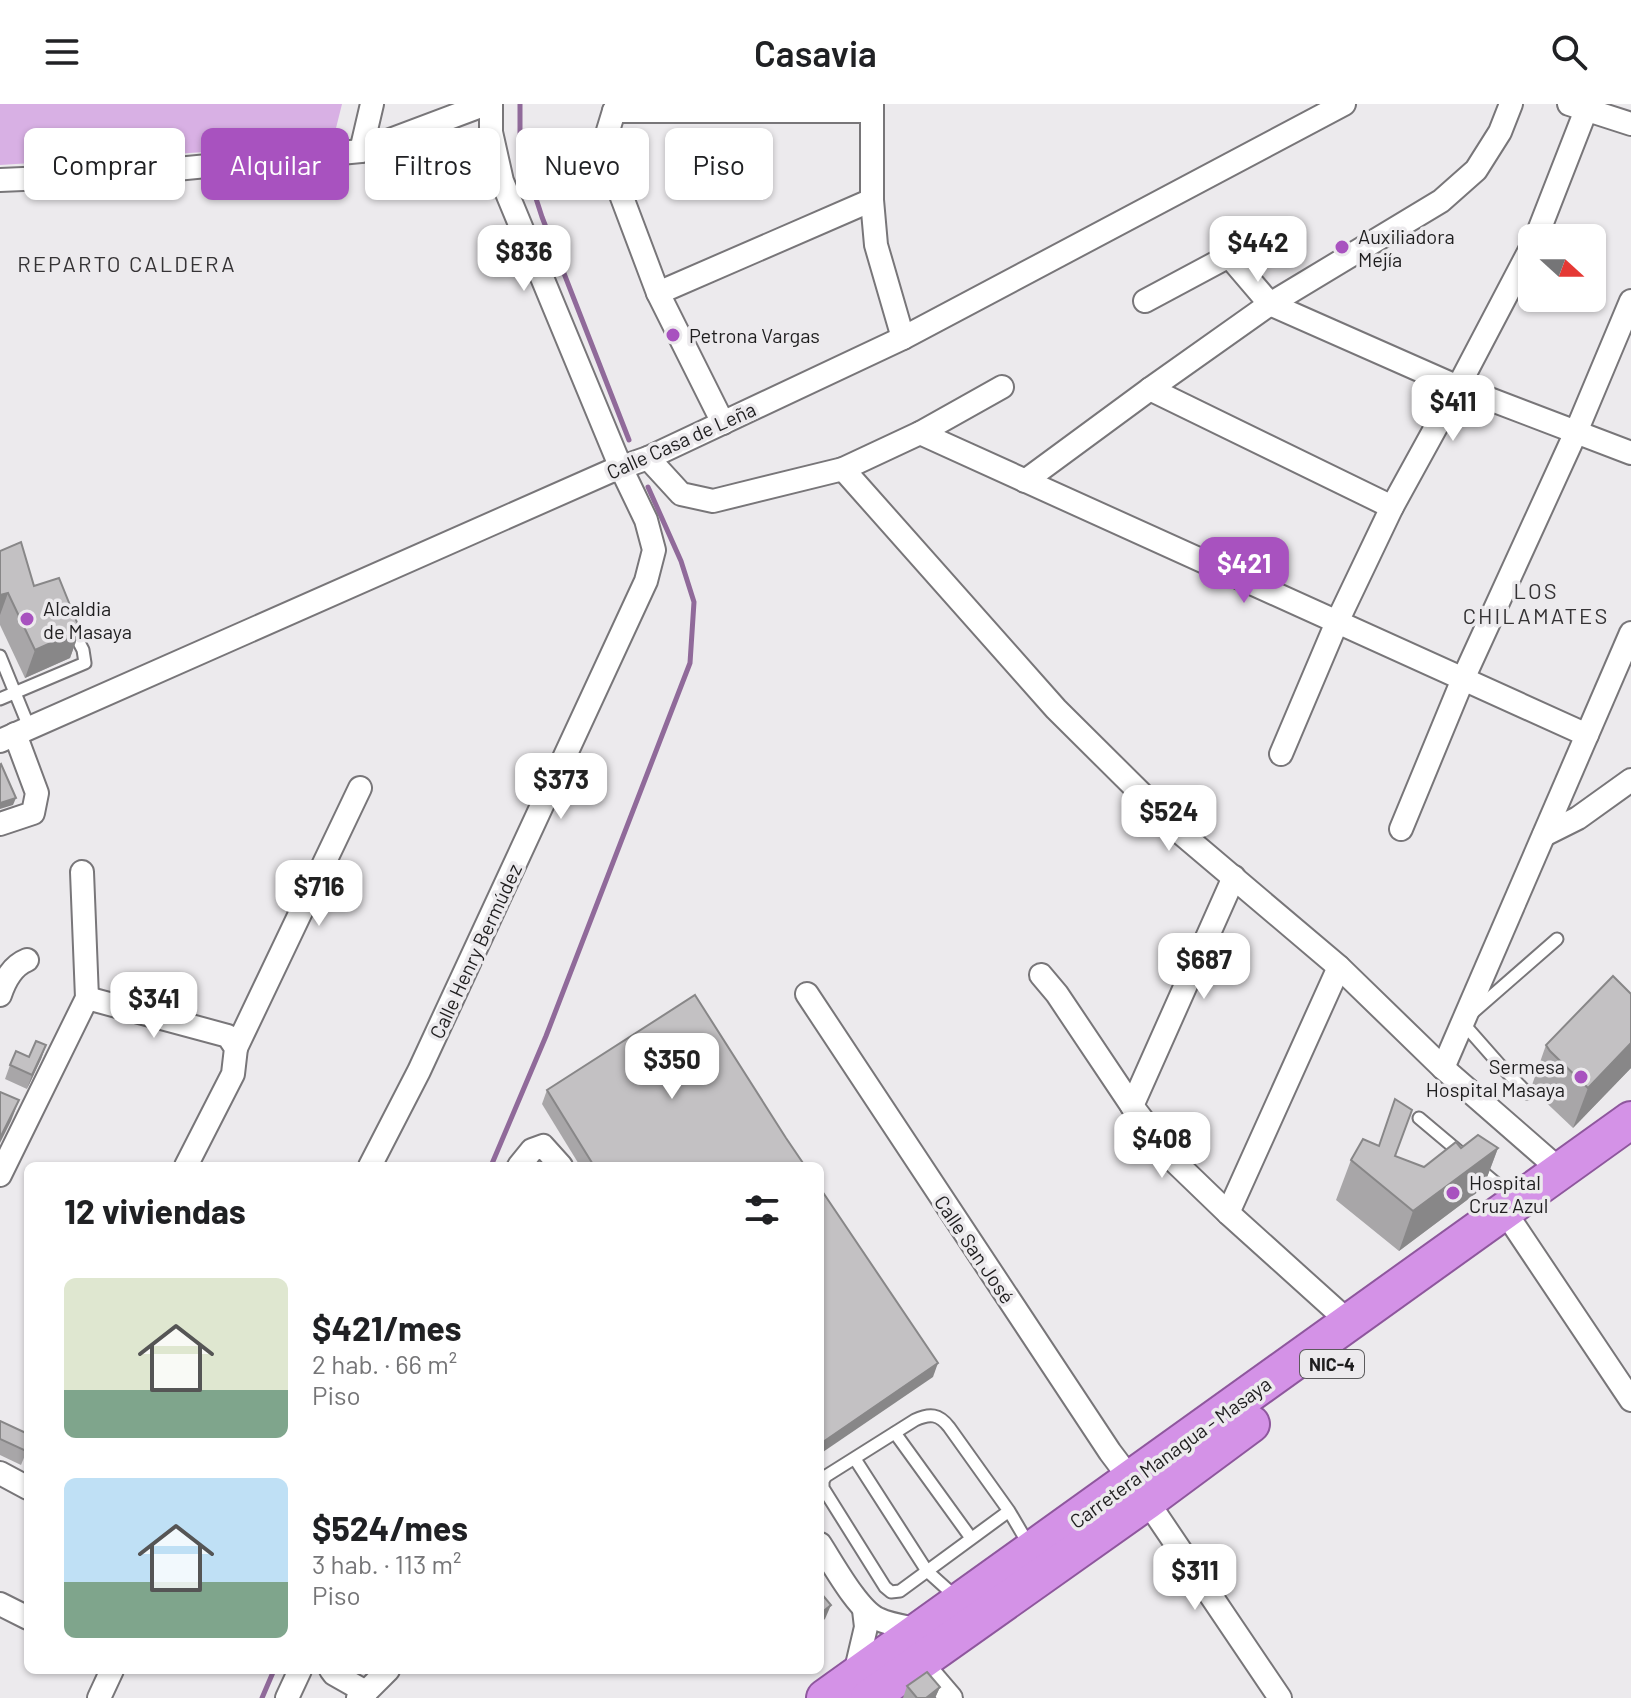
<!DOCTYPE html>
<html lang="es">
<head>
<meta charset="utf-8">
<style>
  body { margin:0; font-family:Barlow,sans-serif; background:#f2f2f2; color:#202124; height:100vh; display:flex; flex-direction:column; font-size:30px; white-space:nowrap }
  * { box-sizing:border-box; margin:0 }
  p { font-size:26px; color:#757577 }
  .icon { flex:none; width:44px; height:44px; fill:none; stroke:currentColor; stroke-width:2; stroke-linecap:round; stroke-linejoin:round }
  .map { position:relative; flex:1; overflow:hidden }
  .side { position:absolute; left:24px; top:1058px; width:800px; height:512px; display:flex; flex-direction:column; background:#fff; border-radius:12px; box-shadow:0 2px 6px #0004 }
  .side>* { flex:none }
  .banner { position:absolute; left:24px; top:24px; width:800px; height:72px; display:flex; gap:16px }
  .needle { width:52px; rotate:111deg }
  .fabs { position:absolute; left:1518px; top:120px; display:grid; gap:16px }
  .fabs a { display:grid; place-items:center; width:88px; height:88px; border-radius:12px; background:#fff; box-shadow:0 2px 6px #0004; font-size:40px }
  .price { position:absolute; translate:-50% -68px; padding:0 18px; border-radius:16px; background:#fff; color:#222; font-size:26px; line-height:52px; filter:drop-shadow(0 2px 4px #0008) }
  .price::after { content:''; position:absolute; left:50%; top:48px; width:24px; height:18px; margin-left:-12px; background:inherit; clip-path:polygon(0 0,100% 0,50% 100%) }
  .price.current { background:#a852bf; color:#fff }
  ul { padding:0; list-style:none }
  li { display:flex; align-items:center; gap:24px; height:200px; padding:0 40px }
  li span { display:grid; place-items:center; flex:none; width:224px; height:160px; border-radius:12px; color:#555 }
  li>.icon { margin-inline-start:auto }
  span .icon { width:96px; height:96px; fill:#fffc; stroke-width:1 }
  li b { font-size:34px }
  h2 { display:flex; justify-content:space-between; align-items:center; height:96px; padding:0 40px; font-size:34px }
  .tag { padding:0 28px; border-radius:12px; background:#fff; box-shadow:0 2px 6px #0004; font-size:28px; line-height:72px }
  .tag.current { background:#a852bf; color:#fff }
  header { display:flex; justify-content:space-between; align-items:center; height:104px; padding:0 40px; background:#fff; font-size:36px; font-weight:600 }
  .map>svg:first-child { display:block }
  .green { fill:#d8b0e4 }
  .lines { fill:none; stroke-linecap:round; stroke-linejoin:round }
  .stream { stroke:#906a9a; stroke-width:5 }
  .service-casing { stroke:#787679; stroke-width:15 }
  .minor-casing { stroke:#787679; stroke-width:26 }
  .trunk-casing { stroke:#8e579d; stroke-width:40 }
  .service { stroke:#fff; stroke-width:11 }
  .minor { stroke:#fff; stroke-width:22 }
  .trunk { stroke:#d492e7; stroke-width:36 }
  .wall { fill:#a8a6a8 }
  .shaded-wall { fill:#888788 }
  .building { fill:#c3c1c3; stroke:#888788; stroke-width:2 }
  .poi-dot { fill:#a852bf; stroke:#eceaed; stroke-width:3 }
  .labels { text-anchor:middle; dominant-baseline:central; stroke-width:7; stroke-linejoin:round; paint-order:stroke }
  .shield { fill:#eceaed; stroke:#5c5b5d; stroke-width:2 }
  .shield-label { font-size:18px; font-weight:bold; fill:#1f1e1f }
  .poi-label { font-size:20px; fill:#1f1e1f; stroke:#eceaed; text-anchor:start }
  .street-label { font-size:20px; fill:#1f1e1f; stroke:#eceaed }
  .neighbourhood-label { font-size:22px; letter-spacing:2px; fill:#353335; stroke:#eceaed }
</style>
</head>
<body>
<header><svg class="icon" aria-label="menu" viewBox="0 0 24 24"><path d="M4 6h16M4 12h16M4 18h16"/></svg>Casavia<svg class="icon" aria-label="search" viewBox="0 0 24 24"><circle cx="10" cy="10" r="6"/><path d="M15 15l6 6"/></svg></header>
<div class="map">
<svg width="1631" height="1594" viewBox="0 0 1631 1594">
  <rect width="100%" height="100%" fill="#eceaed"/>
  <!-- green -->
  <path class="green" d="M 0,0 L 342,0 L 332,40 L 0,61 Z"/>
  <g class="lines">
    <!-- stream -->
    <g class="stream">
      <path d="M 520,0 L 520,45 L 542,113 L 629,336"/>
      <path d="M 491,1062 L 546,932 L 690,559 L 694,498 L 681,457 L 648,383"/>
      <path d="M 262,1594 L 274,1566"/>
    </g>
    <defs>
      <g id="service">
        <path d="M 0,552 L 29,623"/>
        <path d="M 0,595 L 85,559 L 83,546 L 71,523"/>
        <path d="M 1527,989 L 1499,960 L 1462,918 L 1557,835"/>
        <path d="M 1419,1014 L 1463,1051"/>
        <path d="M 1479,1065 L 1515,1095"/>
        <path d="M 895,1329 L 971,1434"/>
        <path d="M 855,1355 L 927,1467 L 957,1494"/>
        <path d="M 1009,1407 L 900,1487 L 891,1488 L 885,1483 L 823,1384 L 823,1377 L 826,1372 L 915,1316 C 930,1309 939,1310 949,1323 L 1009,1407 L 1029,1441"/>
      </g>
      <g id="minor">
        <path d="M 372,0 L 361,47 L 486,0"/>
        <path d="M 619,0 L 614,7 L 603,43 L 658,189 L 723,319"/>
        <path d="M 872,0 L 872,96 L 876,141 L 903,234"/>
        <path d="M 1569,0 L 1631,20"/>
        <path d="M 614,7 L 872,7"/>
        <path d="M 0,76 L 115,71 L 361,47"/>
        <path d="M 1536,134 L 1586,6"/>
        <path d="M 658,189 L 872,96"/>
        <path d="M 1145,197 L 1229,152 L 1270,200 L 1458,283 L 1631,349"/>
        <path d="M 1150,285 L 1392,403"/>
        <path d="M 920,329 L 1587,631"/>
        <path d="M 648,354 L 681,390 L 713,397 L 843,365 L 920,329 L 1002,283"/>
        <path d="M 843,365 L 1056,605 L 1182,730 L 1339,863 L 1443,964 L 1561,1067"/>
        <path d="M 1025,377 L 1150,285 L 1270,200 L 1441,97 L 1476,66 L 1500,28 L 1511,0"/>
        <path d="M 0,637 L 611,367 L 648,354 L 903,234 L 1344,0"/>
        <path d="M 1281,650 L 1337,518 L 1392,403 L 1458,283 L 1532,142"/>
        <path d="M 0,720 L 33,709 L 37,689 L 15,630"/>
        <path d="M 1401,725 L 1463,575 L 1576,328 L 1631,197"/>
        <path d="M 1544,731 L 1578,714 L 1631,676"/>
        <path d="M 1041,871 L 1057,890 L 1132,1002 L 1173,1056 L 1228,1109 L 1350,1219"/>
        <path d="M 807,890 L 1110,1348 L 1147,1397 L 1280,1594"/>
        <path d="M 0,891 C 5,876 12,862 27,856"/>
        <path d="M 87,894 L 228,932 L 236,944 L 233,970 L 186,1062"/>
        <path d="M 236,944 L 360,684"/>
        <path d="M 1443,964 L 1631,529"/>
        <path d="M 1132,1002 L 1234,773"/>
        <path d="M 370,1062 L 419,967 L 646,477 L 654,446 L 646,416 L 621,364 L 502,77 L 491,28 L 491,0"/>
        <path d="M 519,1062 L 532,1046 L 543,1042 L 561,1062"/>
        <path d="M 0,1071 L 87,894 L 82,768"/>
        <path d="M 1505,1108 L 1631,1296"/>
        <path d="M 1228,1109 L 1339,863"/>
        <path d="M 0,1369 L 28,1384"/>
        <path d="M 820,1440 C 833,1460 858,1506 878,1515 C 890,1521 907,1523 921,1526"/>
        <path d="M 0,1500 L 28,1514"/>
        <path d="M 921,1559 L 951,1594"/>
        <path d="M 331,1566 L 334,1570 L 366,1588 L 358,1594"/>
        <path d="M 854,1574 L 866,1523 L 864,1506"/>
        <path d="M 366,1588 L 388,1566"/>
        <path d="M 99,1594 L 112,1566"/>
        <path d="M 287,1594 L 300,1566"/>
      </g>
      <g id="trunk">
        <path d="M 825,1594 L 1631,1016"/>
        <path d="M 869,1594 L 1147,1397 L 1251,1320"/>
      </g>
    </defs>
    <!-- service casing -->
    <use href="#service" class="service-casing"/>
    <!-- minor casing -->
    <use href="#minor" class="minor-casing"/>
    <!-- trunk casing -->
    <use href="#trunk" class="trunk-casing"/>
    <!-- service -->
    <use href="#service" class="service"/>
    <!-- minor -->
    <use href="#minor" class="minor"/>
    <!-- trunk -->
    <use href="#trunk" class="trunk"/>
  </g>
  <!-- wall -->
  <g class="wall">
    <path d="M 0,447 L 80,526 L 70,554 L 25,574 L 0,521 Z"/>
    <path d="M 1631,890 L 1631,964 L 1573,1024 L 1535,988 L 1532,981 L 1546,941 Z"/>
    <path d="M 46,941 L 41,955 L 27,985 L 5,975 L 10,961 L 29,953 Z"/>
    <path d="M 547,986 L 786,1034 L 805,1062 L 580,1062 L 542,1000 Z"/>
    <path d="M 1461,1044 L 1498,1044 L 1483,1084 L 1399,1147 L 1336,1096 L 1351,1056 L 1395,1052 L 1424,1063 Z"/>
    <path d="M 0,1317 L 28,1330 L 28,1344 L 21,1361 L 0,1351 Z"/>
    <path d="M 907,1582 L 940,1583 L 935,1594 L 903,1594 Z"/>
  </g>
  <!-- shaded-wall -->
  <g class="shaded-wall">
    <path d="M 8,489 L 0,511 L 0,491 Z"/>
    <path d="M 80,526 L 70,554 L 25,574 L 35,546 Z"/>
    <path d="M 16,694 L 13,701 L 0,705 L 0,699 Z"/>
    <path d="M 1631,939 L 1631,964 L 1573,1024 L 1588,984 Z"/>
    <path d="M 46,941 L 41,955 L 27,985 L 32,971 Z"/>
    <path d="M 19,996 L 11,1017 L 0,1039 L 0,1034 Z"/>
    <path d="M 1498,1044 L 1483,1084 L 1399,1147 L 1413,1107 Z"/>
    <path d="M 938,1259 L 933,1273 L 820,1350 L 820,1340 Z"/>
    <path d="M 831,1501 L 825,1515 L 820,1519 L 820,1510 Z"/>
    <path d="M 940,1583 L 935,1594 L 926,1594 Z"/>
  </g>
  <!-- building -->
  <g class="building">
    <path d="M 21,438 L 34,482 L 59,474 L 80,526 L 35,546 L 8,489 L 0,491 L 0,447 Z"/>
    <path d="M 1,660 L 16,694 L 0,699 L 0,661 Z"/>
    <path d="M 1613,872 L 1631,890 L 1631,939 L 1588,984 L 1550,947 L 1546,941 Z"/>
    <path d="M 695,891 L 786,1034 L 805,1062 L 594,1062 L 547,986 Z"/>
    <path d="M 36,937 L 46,941 L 32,971 L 10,961 L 16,947 L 29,953 Z"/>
    <path d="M 0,988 L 19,996 L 0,1034 Z"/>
    <path d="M 1395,995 L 1412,1006 L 1395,1052 L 1424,1063 L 1456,1038 L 1461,1044 L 1478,1031 L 1498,1044 L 1413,1107 L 1351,1056 L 1363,1035 L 1379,1042 Z"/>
    <path d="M 820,1084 L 938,1259 L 820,1340 Z"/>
    <path d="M 0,1317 L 28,1330 L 28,1342 L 26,1347 L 0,1335 Z"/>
    <path d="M 820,1488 L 831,1501 L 820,1510 Z"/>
    <path d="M 927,1568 L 940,1583 L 926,1594 L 917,1594 L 907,1582 Z"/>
  </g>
  <!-- markers -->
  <g class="poi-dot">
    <circle cx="1342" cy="143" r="8"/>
    <circle cx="673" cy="231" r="8"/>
    <circle cx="27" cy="515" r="8"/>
    <circle cx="1581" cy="973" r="8"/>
    <circle cx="1453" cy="1089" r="8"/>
  </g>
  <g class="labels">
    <!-- shield labels -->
    <rect class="shield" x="1300" y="1246" width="64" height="28" rx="6"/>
    <g class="shield-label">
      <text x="1332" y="1260">NIC-4</text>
    </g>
    <!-- poi labels -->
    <g class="poi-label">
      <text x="1358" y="132">Auxiliadora<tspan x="1358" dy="23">Mejía</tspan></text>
      <text x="689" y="231">Petrona Vargas</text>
      <text x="43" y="504">Alcaldia<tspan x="43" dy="23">de Masaya</tspan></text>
      <text x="1565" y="962" text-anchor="end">Sermesa<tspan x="1565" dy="23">Hospital Masaya</tspan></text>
      <text x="1469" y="1078">Hospital<tspan x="1469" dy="23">Cruz Azul</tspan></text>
    </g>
    <!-- street labels -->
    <g class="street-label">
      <text transform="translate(681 336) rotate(-24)">Calle Casa de Leña</text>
      <text transform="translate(475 847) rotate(-65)">Calle Henry Bermúdez</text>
      <text transform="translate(975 1145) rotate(56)">Calle San José</text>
      <text transform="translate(1170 1348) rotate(-36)">Carretera Managua - Masaya</text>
    </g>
    <!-- neighbourhood labels -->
    <g class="neighbourhood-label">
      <text x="127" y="159">REPARTO CALDERA</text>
      <text x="1536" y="486">LOS<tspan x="1536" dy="25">CHILAMATES</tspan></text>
    </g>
  </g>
</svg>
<div class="fabs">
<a><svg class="needle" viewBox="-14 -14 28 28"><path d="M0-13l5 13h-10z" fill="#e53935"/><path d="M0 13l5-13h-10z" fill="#757577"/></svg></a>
</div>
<b class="price" style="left:1258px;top:180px">$442</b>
<b class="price" style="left:524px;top:189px">$836</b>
<b class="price" style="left:1453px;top:339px">$411</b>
<b class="price current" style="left:1244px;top:501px">$421</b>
<b class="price" style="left:561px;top:717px">$373</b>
<b class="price" style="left:1169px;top:749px">$524</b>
<b class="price" style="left:319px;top:824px">$716</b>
<b class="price" style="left:1204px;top:897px">$687</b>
<b class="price" style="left:154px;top:936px">$341</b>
<b class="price" style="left:672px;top:997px">$350</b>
<b class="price" style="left:1162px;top:1076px">$408</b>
<b class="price" style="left:1195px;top:1508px">$311</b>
<div class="banner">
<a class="tag">Comprar</a>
<a class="tag current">Alquilar</a>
<a class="tag">Filtros</a>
<a class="tag">Nuevo</a>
<a class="tag">Piso</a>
</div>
<section class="side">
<h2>12 viviendas<svg class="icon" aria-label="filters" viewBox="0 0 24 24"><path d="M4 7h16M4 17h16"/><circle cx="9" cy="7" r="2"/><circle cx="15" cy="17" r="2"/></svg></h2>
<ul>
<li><span style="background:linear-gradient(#dfe7d0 70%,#7fa58c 0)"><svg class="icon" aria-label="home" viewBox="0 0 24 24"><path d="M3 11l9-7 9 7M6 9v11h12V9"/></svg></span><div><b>$421/mes</b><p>2 hab. · 66 m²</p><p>Piso</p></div></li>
<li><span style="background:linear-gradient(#bfe0f5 65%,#7fa58c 0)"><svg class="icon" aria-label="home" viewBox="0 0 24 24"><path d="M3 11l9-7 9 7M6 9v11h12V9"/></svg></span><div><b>$524/mes</b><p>3 hab. · 113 m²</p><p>Piso</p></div></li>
</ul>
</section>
</div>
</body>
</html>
